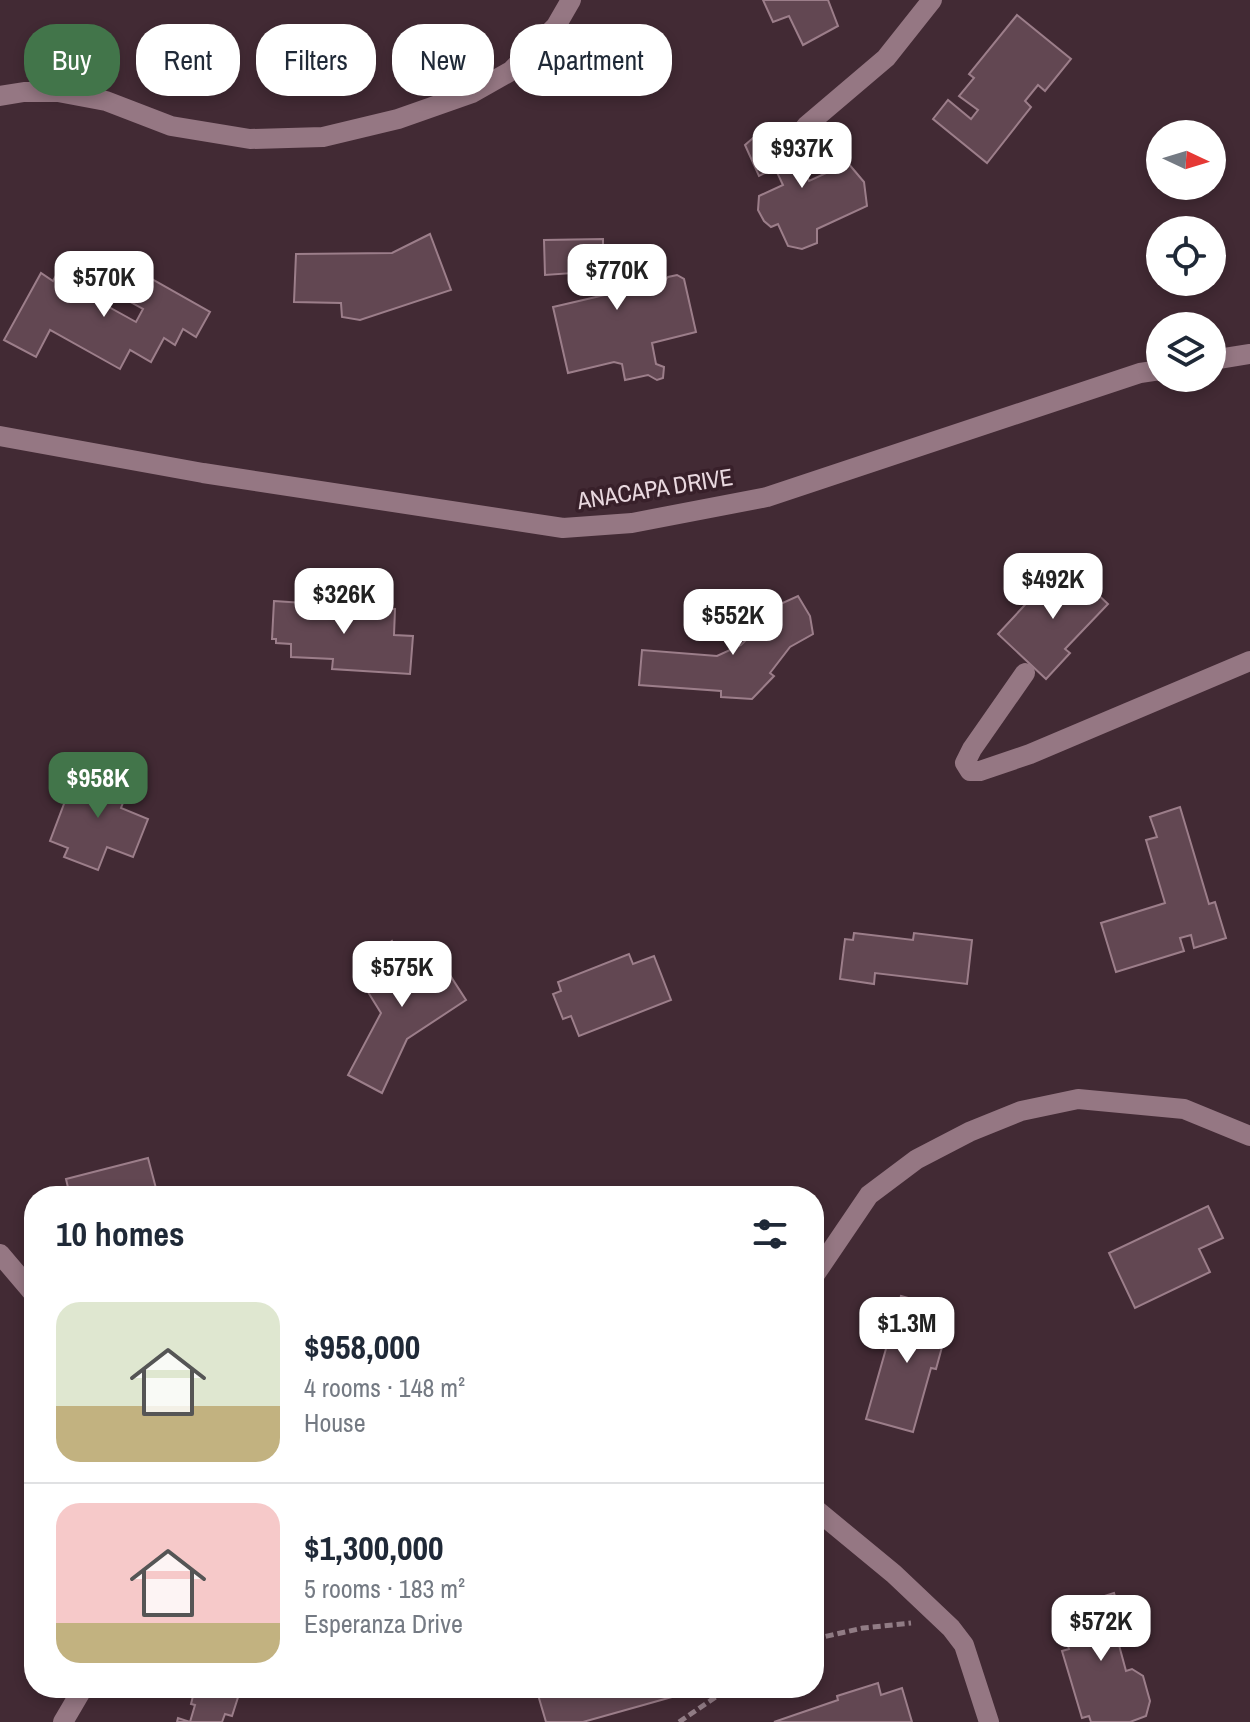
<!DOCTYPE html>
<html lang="en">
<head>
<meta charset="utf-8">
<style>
  body { margin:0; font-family:"Archivo Narrow",sans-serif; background:#f6f6f7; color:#1f2937; height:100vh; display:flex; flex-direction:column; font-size:30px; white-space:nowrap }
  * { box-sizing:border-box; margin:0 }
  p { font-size:26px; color:#747a83 }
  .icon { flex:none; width:44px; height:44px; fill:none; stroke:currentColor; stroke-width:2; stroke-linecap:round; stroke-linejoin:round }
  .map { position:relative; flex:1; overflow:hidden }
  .sheet { position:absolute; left:24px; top:1186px; width:800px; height:512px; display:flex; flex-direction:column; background:#fff; border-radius:32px; box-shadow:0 4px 12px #0003 }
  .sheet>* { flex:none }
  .guide { position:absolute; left:24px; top:24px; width:800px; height:72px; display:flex; gap:16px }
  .needle { width:52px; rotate:94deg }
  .tools { position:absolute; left:1146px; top:120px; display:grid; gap:16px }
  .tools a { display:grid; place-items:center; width:80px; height:80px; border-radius:50%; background:#fff; box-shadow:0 4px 12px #0003; font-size:40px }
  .price { position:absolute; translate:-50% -68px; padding:0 18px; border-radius:16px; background:#fff; color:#222; font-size:26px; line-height:52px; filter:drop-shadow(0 2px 4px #0008) }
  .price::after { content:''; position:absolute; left:50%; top:48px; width:24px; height:18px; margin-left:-12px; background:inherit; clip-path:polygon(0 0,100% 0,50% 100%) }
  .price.on { background:#42754a; color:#fff }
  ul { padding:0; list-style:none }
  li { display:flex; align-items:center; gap:24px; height:200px; padding:0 32px }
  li+li { border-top:2px solid #e0e1e3 }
  li span { display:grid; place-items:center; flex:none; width:224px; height:160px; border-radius:24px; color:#555 }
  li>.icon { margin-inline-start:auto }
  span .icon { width:96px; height:96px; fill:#fffc; stroke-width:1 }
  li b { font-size:34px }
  h2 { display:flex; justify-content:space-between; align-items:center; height:96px; padding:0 32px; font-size:34px }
  .chip { padding:0 28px; border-radius:32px; background:#fff; box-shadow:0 4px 12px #0003; font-size:28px; line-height:72px }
  .chip.on { background:#42754a; color:#fff }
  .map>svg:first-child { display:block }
  .building { fill:#624752; stroke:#9c7e8a; stroke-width:2 }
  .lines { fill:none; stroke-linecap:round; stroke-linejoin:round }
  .path { stroke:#917c85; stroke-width:5; stroke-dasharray:8 4; stroke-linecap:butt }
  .minor { stroke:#957783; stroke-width:20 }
  .labels { text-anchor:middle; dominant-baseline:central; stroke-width:7; stroke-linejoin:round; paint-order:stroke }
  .street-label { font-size:24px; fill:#e9d8df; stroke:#38202a }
</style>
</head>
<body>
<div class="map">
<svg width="1250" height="1722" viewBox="0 0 1250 1722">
  <rect width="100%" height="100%" fill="#422a34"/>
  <!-- building -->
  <g class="building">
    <path d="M 763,0 L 828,0 L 838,26 L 803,45 L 789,16 L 773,22 Z"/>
    <path d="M 1017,15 L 1071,59 L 1045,91 L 1038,85 L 1025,101 L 1031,107 L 987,163 L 933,119 L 948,100 L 971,119 L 978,110 L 959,96 L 974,78 L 969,74 Z"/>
    <path d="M 784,126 L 809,181 L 848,163 L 864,182 L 867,206 L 817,229 L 817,243 L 802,249 L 788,246 L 778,224 L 771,227 L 764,221 L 758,210 L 759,196 L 783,185 L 775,168 L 759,176 L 745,145 L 760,132 Z"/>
    <path d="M 430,234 L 451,290 L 360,320 L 342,317 L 341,303 L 294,302 L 296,254 L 392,253 Z"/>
    <path d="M 603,239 L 603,254 L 611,254 L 630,286 L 643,282 L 641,276 L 662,271 L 664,282 L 668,277 L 677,275 L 684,279 L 696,332 L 652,343 L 656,364 L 664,367 L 663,378 L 657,380 L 648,375 L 625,380 L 622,364 L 614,362 L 568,373 L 553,307 L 613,293 L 601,271 L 545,275 L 544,240 Z"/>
    <path d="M 59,270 L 104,294 L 100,302 L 136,322 L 143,309 L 127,300 L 141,273 L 210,312 L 196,337 L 183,329 L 175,345 L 164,338 L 151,362 L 130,350 L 120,369 L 50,330 L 36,357 L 4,340 L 41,273 L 53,281 Z"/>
    <path d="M 1062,565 L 1077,579 L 1079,577 L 1108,604 L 1065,649 L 1070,653 L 1046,679 L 998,634 Z"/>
    <path d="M 798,596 L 810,616 L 813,634 L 790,647 L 770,673 L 774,676 L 752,699 L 721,697 L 721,691 L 639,685 L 642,650 L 717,656 L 741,645 L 751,635 L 760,624 L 756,615 Z"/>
    <path d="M 274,601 L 395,609 L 394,635 L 413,636 L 410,674 L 332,669 L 333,659 L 291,657 L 291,644 L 276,643 L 276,639 L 272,639 Z"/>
    <path d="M 104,763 L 127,771 L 119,792 L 126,795 L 121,808 L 148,819 L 133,857 L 107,847 L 98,870 L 64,857 L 68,848 L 50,841 L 70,788 L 84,793 L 94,768 L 101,770 Z"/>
    <path d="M 1180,807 L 1209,904 L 1215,902 L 1226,938 L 1194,948 L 1191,935 L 1180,938 L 1184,951 L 1116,972 L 1101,923 L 1165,903 L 1146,840 L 1157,837 L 1150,817 Z"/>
    <path d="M 854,933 L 913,940 L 914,933 L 972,940 L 967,984 L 875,973 L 874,984 L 840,979 L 845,939 L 853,940 Z"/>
    <path d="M 392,941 L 408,965 L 433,949 L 466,1000 L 407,1039 L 382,1093 L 348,1075 L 381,1013 L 368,992 L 378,986 L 362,961 Z"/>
    <path d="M 629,954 L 633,964 L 654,956 L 671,1000 L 579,1036 L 571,1016 L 563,1019 L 553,994 L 561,991 L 558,982 Z"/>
    <path d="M 148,1158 L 158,1196 L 70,1196 L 66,1179 Z"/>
    <path d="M 1208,1206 L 1223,1238 L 1199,1249 L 1210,1272 L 1135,1308 L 1109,1253 Z"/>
    <path d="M 901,1296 L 940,1307 L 933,1332 L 945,1336 L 936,1369 L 931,1368 L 913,1432 L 866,1419 Z"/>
    <path d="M 1114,1593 L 1126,1631 L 1116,1634 L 1126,1671 L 1132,1669 L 1143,1676 L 1150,1701 L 1146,1716 L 1130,1722 L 1091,1722 L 1089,1716 L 1082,1718 L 1062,1651 L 1069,1649 L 1057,1611 Z"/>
    <path d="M 878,1683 L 881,1695 L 902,1688 L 912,1722 L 774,1722 L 838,1700 L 837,1696 Z"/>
    <path d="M 195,1688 L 241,1688 L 232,1716 L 225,1714 L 222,1722 L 177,1722 L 178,1718 L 190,1722 L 195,1705 L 191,1704 Z"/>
    <path d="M 536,1688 L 677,1688 L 679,1695 L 583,1722 L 546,1722 Z"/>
  </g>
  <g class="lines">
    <!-- path -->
    <g class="path">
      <path d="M 814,1639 L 863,1628 L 911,1623"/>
      <path d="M 679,1722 L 729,1688"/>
    </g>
    <!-- minor -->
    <g class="minor">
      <path d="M 0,96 L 24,92 L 58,92 L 106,101 L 171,126 L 250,139 L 323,137 L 398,119 L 472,93 L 511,71 L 556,26 L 571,0"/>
      <path d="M 806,126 L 886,58 L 932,0"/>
      <path d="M 1212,360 L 1250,354"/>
      <path d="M 0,436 L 203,473 L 563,528 L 632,523 L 767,497 L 1140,373 L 1160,370"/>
      <path d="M 1025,673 L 972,749 L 965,763 L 970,771 L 980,771 L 1030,754 L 1250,661"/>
      <path d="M 0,1254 L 34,1294"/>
      <path d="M 814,1276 L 869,1195 L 917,1159 L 969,1132 L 1021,1111 L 1078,1099 L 1184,1109 L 1250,1136"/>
      <path d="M 814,1508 L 894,1574 L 951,1628 L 964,1645 L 989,1722"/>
      <path d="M 63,1722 L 83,1688"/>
    </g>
  </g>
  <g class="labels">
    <!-- street labels -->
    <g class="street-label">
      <text transform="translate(655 488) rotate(-9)">ANACAPA DRIVE</text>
    </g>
  </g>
</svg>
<div class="tools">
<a><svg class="needle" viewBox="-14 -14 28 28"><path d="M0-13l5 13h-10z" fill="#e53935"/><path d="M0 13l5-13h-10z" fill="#747a83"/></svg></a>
<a><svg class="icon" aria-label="locate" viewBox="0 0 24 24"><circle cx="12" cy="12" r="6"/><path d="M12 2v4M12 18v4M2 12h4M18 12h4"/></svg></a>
<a><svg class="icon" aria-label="layers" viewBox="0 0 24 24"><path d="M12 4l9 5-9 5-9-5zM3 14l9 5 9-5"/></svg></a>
</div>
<b class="price" style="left:802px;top:190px">$937K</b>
<b class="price" style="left:617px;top:312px">$770K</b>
<b class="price" style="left:104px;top:319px">$570K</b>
<b class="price" style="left:1053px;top:621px">$492K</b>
<b class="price" style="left:344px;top:636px">$326K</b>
<b class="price" style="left:733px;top:657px">$552K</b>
<b class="price on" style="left:98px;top:820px">$958K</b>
<b class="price" style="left:402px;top:1009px">$575K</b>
<b class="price" style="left:907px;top:1365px">$1.3M</b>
<b class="price" style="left:1101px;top:1663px">$572K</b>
<div class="guide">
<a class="chip on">Buy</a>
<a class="chip">Rent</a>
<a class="chip">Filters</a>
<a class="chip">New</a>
<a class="chip">Apartment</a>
</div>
<section class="sheet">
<h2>10 homes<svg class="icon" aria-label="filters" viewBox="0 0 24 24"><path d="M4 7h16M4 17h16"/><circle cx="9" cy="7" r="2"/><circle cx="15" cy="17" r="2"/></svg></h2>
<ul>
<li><span style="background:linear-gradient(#dfe7d0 65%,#c2b280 0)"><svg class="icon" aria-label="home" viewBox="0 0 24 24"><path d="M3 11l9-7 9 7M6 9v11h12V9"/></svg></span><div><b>$958,000</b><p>4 rooms · 148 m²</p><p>House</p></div></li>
<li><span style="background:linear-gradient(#f6c9c9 75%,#c2b280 0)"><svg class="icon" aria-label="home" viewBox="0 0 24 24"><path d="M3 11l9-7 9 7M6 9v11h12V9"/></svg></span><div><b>$1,300,000</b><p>5 rooms · 183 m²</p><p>Esperanza Drive</p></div></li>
</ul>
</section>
</div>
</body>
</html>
